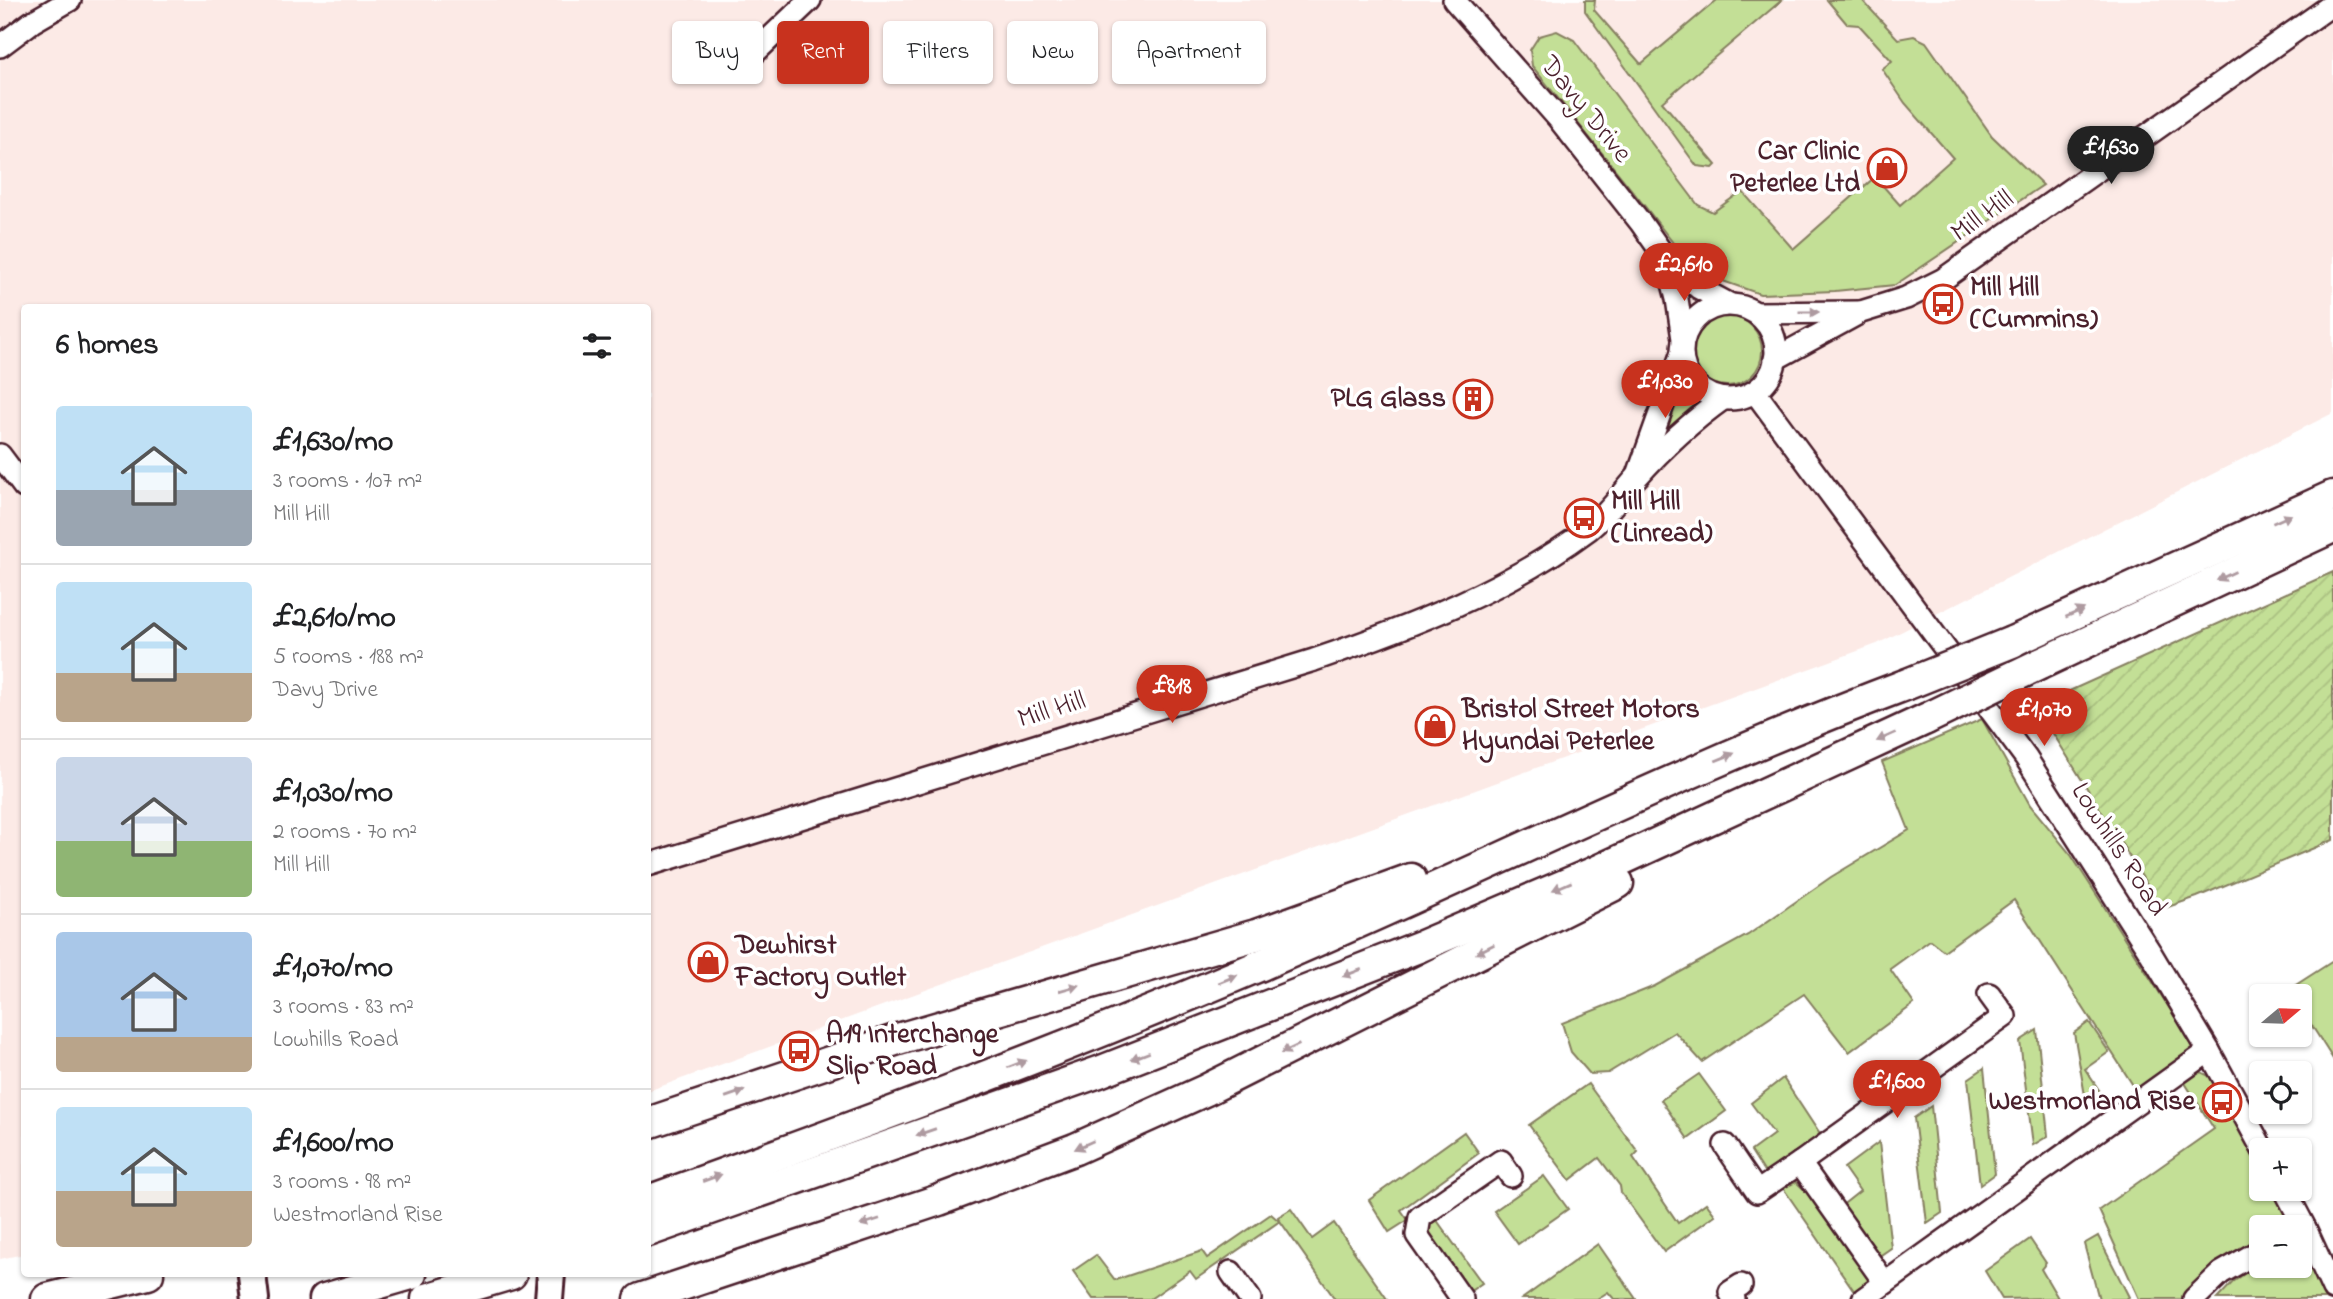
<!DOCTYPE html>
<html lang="en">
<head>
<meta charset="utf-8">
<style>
  body { margin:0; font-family:"Indie Flower",sans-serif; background:#f2f2f2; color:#202124; height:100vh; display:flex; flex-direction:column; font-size:26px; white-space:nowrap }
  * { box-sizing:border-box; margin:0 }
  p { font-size:23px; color:#757577 }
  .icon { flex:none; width:38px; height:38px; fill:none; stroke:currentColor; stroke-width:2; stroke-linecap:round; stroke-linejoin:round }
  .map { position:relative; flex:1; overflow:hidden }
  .panel { position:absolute; left:21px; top:304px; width:630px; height:973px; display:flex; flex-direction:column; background:#fff; border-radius:7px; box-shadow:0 2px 5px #0004 }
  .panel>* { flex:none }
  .banner { position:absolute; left:672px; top:21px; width:665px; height:63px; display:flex; gap:14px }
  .needle { width:46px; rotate:71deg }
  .controls { position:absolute; left:2249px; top:984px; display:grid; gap:14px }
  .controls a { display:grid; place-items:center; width:63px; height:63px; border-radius:7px; background:#fff; box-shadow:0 2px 5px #0004; font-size:35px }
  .price { position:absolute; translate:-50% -60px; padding:0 16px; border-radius:24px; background:#c8321e; color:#fff; font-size:23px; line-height:46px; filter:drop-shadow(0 2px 4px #0008) }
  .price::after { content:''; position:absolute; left:50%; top:42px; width:21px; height:16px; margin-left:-10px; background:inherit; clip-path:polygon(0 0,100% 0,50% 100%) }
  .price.on { background:#222; color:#fff }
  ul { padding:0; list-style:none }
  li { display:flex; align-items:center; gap:21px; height:175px; padding:0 35px }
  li+li { border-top:2px solid #e0e0e0 }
  li span { display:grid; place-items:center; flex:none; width:196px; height:140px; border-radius:7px; color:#555 }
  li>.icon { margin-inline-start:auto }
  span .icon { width:84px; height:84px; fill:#fffc; stroke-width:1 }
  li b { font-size:30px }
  h2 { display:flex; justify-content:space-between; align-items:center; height:84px; padding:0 35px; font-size:30px }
  .pill { padding:0 24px; border-radius:7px; background:#fff; box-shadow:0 2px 5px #0004; font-size:24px; line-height:63px }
  .pill.on { background:#c8321e; color:#fff }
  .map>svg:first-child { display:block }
  .built { fill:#fceae6 }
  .grass { fill:#c3df96; stroke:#867f60; stroke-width:2 }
  .garden { fill:url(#garden-furrows); stroke:#867f60; stroke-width:2 }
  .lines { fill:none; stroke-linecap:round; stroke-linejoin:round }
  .minor-casing { stroke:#4a1f2b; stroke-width:26 }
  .major-casing { stroke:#4a1f2b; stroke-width:32 }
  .highway-casing { stroke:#4a1f2b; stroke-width:35 }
  .minor { stroke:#fff; stroke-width:21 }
  .major { stroke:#fff; stroke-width:26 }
  .highway { stroke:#fff; stroke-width:30 }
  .highway-bridge-casing { stroke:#4a1f2b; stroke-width:35; stroke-linecap:butt }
  .highway-bridge { stroke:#fff; stroke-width:30 }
  .oneway { fill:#ae9aa0 }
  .labels { text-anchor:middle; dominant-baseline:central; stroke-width:7; stroke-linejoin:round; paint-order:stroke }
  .street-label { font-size:28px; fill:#4a1f2b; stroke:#fff }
  .poi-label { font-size:28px; font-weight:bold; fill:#4a1f2b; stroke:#fff; text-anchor:start }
</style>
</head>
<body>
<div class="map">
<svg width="2333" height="1299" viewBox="0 0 2333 1299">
  <defs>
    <pattern id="garden-furrows" width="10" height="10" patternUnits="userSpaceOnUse" patternTransform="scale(1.75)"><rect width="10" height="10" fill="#c3df96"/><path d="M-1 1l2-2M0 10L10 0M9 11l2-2" fill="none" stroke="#a9bf81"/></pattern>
  </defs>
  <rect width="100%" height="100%" fill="#fff"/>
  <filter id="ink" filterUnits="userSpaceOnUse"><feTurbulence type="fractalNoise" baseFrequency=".0143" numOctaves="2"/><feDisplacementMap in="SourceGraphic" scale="14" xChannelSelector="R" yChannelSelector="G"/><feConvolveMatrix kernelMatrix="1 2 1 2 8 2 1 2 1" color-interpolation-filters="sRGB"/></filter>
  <g filter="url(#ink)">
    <!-- built -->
    <path class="built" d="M 0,0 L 2333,0 L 2333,413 L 1877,644 L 648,1091 L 648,308 L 24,308 L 24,1254 L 0,1259 Z"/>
    <!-- grass -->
    <g class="grass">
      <path d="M 1585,0 L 1595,0 L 1594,10 L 1641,64 L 1717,0 L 1782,0 L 1662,102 L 1716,165 L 1713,168 L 1697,166 L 1690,157 L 1585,11 Z"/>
      <path d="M 1827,0 L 1862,0 L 1898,39 L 1914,36 L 1926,42 L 1992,136 L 2043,185 L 1895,285 L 1835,291 L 1760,294 L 1720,280 L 1687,261 L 1647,209 L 1532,66 L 1530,50 L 1539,36 L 1557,31 L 1574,40 L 1698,205 L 1713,212 L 1742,191 L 1793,249 L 1875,177 L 1900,205 L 1953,158 L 1905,103 L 1882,69 L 1892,61 L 1859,25 L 1847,24 Z"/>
      <circle cx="1727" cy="351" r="35"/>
      <path d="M 1679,385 L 1689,397 L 1699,403 L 1659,448 Z"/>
      <path d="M 1982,719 L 2030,805 L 2071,855 L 2197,1051 L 2138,1093 L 2014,900 L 1944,951 L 1930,940 L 1890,969 L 1914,1004 L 1849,1052 L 1804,994 L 1702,1062 L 1675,1032 L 1608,1073 L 1590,1074 L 1571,1052 L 1562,1023 L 1655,986 L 1748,935 L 1831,877 L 1909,830 L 1882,762 Z"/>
      <path d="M 2333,961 L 2333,1059 L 2300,1007 L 2300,996 L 2292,996 L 2288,990 Z"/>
      <path d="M 2089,1022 L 2109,1052 L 2085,1069 L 2103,1096 L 2087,1107 L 2074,1033 Z"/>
      <path d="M 2037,1030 L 2048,1136 L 2033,1145 L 2020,1041 Z"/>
      <path d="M 1984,1068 L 1995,1174 L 1980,1185 L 1968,1079 Z"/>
      <path d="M 2201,1072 L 2219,1081 L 2261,1160 L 2261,1188 L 2276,1188 L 2295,1223 L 2288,1227 L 2261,1227 L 2261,1240 L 2187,1299 L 2139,1299 L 2099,1210 L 2214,1129 L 2185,1083 Z"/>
      <path d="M 1699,1074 L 1726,1111 L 1688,1139 L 1661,1100 Z"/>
      <path d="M 1783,1078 L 1823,1139 L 1767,1176 L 1751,1151 L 1774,1134 L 1751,1103 Z"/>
      <path d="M 1588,1084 L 1638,1152 L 1633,1157 L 1678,1223 L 1706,1203 L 1715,1215 L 1664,1252 L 1621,1193 L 1620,1186 L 1599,1158 L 1570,1180 L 1529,1125 Z"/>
      <path d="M 1931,1106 L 1942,1213 L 1927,1223 L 1914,1118 Z"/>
      <path d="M 1464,1132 L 1479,1153 L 1401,1210 L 1408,1220 L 1389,1232 L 1369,1200 Z"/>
      <path d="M 1879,1142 L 1891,1248 L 1875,1259 L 1840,1207 L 1860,1191 L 1844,1168 Z"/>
      <path d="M 1544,1176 L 1568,1209 L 1518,1244 L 1494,1211 Z"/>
      <path d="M 1796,1182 L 1810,1195 L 1867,1269 L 1873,1282 L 1857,1295 L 1783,1188 Z"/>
      <path d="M 1291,1209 L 1312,1239 L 1334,1223 L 1387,1299 L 1335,1299 L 1280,1221 L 1196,1279 L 1190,1271 L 1150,1299 L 1093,1299 L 1073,1271 L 1096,1255 L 1115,1280 L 1202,1251 L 1207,1258 L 1271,1214 L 1279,1221 L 1278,1217 Z"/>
      <path d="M 1436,1219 L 1482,1283 L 1469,1292 L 1431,1238 L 1429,1231 L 1429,1223 Z"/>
      <path d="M 2098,1236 L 2129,1297 L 2126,1299 L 2099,1299 L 2084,1244 Z"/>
      <path d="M 2030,1239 L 2046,1263 L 2041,1269 L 2058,1298 L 2002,1299 L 1985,1271 Z"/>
      <path d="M 1598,1244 L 1636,1299 L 1614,1299 L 1608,1292 L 1597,1299 L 1522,1299 Z"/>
      <path d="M 2300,1257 L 2309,1260 L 2325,1299 L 2217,1299 L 2233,1282 L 2261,1262 L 2261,1265 L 2300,1265 Z"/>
    </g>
    <!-- garden -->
    <path class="garden" d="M 2333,572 L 2333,840 L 2197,897 L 2162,909 L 2036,706 Z"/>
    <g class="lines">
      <defs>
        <g id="minor">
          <path d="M 1454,0 L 1558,118 L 1641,223 L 1667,260 L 1699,288 L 1729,304"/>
          <path d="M 0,46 L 32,22 L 70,0"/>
          <path d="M 748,59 L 810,0"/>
          <path d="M 1667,260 L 1677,299 L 1683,339"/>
          <circle cx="1729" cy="352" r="47"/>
          <path d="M 1756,313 L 1859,312"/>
          <path d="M 1775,359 L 1861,312 L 1906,298 L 1942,280 L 2333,4"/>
          <path d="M 1755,392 L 2026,758 L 2150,952 L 2209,1051 L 2263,1150"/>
          <path d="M 0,455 L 24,487"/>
          <path d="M 1639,472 L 1681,355"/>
          <path d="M 648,865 L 1314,660 C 1410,627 1507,590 1589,529 C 1607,515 1621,495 1636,478 C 1662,449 1692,421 1723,399"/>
          <path d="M 1725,1145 L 1757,1192 L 1800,1163"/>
          <path d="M 2284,1188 L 2305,1228 L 2333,1289"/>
          <path d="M 1231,1272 L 1250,1299"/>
          <path d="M 1885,1283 L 1800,1163 L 2005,1016 L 1989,994"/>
          <path d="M 1462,1299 L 1417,1235 L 1420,1217 L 1501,1161 L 1511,1176"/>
          <path d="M 1734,1299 L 1730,1292 L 1741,1285"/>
          <path d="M 1863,1299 L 2209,1051"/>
          <path d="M 2194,1299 L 2221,1273 L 2261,1250"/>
        </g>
        <g id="major">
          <path d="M 252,1274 L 255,1299"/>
          <path d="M 549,1299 L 551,1274"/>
        </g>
        <g id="highway">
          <path d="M 2012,642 L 2333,496"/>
          <path d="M 2040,664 L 2333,527"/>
          <path d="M 648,1123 L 898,1039 L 1256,935 L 1411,879"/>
          <path d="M 648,1201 C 849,1129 1050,1055 1247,971 C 1467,878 1681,769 1905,685"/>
          <path d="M 648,1231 L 1099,1072 L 1421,946 L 1595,872 L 1926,719"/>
          <path d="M 47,1299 L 148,1274"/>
          <path d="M 325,1299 L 411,1274"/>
          <path d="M 427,1299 L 511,1274"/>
          <path d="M 640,1299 L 939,1200 L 1075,1149 L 1206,1090 L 1618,883"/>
        </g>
      </defs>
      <!-- minor casing -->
      <use href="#minor" class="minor-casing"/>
      <!-- major casing -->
      <use href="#major" class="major-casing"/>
      <!-- highway casing -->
      <use href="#highway" class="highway-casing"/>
      <!-- minor -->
      <use href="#minor" class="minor"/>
      <!-- major -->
      <use href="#major" class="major"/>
      <!-- highway -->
      <use href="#highway" class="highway"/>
      <defs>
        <g id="highway-bridge">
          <path d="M 1905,685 L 2012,642"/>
          <path d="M 1926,719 L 2040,664"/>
        </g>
      </defs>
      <!-- highway-bridge casing -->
      <use href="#highway-bridge" class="highway-bridge-casing"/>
      <!-- highway-bridge -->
      <use href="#highway-bridge" class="highway-bridge"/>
    </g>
    <!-- one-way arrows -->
    <defs><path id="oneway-solid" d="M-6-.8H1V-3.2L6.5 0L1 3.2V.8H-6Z" transform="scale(1.75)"/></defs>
    <g class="oneway">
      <use href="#oneway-solid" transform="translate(1809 312)"/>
      <use href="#oneway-solid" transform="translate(2282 519) rotate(-24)"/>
      <use href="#oneway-solid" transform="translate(2226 576) rotate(155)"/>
      <use href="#oneway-solid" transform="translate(2075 613) rotate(-24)"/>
      <use href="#oneway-solid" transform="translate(1886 737) rotate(156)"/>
      <use href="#oneway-solid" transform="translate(1725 757) rotate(-22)"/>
      <use href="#oneway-solid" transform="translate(1562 886) rotate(157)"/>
      <use href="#oneway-solid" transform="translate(1485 949) rotate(153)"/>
      <use href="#oneway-solid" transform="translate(1352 973) rotate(159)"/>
      <use href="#oneway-solid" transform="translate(1228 979) rotate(-22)"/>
      <use href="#oneway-solid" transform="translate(1069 988) rotate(-16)"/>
      <use href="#oneway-solid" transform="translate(1290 1049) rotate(154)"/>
      <use href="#oneway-solid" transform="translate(1140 1056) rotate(159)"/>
      <use href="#oneway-solid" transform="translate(1017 1064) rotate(-21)"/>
      <use href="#oneway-solid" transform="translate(735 1094) rotate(-19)"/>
      <use href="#oneway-solid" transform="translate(926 1132) rotate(161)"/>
      <use href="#oneway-solid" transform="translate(1084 1145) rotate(156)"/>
      <use href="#oneway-solid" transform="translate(712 1178) rotate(-20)"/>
      <use href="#oneway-solid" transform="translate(870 1222) rotate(162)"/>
    </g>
  </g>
  <!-- icons -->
  <defs>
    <symbol id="shop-ring" viewBox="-11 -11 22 22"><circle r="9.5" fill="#fff" stroke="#c8321e" stroke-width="1.5"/><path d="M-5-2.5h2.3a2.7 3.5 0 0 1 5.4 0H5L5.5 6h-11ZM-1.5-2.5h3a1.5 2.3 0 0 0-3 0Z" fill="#c8321e"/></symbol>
    <symbol id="bus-ring" viewBox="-11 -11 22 22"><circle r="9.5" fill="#fff" stroke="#c8321e" stroke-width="1.5"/><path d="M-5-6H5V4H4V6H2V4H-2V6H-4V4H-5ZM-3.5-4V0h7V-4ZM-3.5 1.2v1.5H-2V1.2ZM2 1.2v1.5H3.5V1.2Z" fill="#c8321e"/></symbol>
    <symbol id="building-ring" viewBox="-11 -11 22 22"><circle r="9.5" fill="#fff" stroke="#c8321e" stroke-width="1.5"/><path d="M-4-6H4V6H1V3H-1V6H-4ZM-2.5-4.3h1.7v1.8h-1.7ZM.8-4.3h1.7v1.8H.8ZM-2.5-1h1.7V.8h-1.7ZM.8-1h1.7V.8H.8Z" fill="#c8321e"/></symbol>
  </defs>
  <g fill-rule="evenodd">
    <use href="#shop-ring" x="1865" y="146" width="44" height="44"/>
    <use href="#bus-ring" x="1921" y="282" width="44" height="44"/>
    <use href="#building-ring" x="1451" y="377" width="44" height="44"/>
    <use href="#bus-ring" x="1562" y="496" width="44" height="44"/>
    <use href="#shop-ring" x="1413" y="704" width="44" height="44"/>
    <use href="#shop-ring" x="686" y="940" width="44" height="44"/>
    <use href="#bus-ring" x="777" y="1029" width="44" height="44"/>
    <use href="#bus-ring" x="2200" y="1080" width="44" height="44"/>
  </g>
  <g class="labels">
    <!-- street labels -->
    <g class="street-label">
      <text transform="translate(1585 110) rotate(51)">Davy Drive</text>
      <text transform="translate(1983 217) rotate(-35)">Mill Hill</text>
      <text transform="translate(1052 711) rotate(-17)">Mill Hill</text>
      <text transform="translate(2118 850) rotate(57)">Lowhills Road</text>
    </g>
    <!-- poi labels -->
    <g class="poi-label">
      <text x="1860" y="152" text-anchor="end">Car Clinic<tspan x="1860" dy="32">Peterlee Ltd</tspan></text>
      <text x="1970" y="288">Mill Hill<tspan x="1970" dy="32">(Cummins)</tspan></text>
      <text x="1446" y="399" text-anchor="end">PLG Glass</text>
      <text x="1611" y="502">Mill Hill<tspan x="1611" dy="32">(Linread)</tspan></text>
      <text x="1462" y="710">Bristol Street Motors<tspan x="1462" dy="32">Hyundai Peterlee</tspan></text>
      <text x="735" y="946">Dewhirst<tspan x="735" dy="32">Factory Outlet</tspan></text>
      <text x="826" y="1035">A19 Interchange<tspan x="826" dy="32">Slip Road</tspan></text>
      <text x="2195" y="1102" text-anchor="end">Westmorland Rise</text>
    </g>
  </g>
</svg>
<div class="controls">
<a><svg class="needle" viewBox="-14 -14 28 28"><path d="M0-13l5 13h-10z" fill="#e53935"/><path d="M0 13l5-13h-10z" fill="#757577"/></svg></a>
<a><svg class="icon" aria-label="locate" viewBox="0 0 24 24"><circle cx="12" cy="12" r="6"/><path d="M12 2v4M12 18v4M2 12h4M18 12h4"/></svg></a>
<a>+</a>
<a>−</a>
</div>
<b class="price on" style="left:2111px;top:186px">£1,630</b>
<b class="price" style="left:1684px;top:303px">£2,610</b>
<b class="price" style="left:1665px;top:420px">£1,030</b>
<b class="price" style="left:1172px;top:725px">£818</b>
<b class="price" style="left:2044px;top:748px">£1,070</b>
<b class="price" style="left:1897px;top:1120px">£1,600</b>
<div class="banner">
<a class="pill">Buy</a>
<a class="pill on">Rent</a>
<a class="pill">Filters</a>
<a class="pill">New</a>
<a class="pill">Apartment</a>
</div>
<section class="panel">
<h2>6 homes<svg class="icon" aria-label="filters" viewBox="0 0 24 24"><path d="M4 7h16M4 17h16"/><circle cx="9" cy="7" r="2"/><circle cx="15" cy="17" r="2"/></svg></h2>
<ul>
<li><span style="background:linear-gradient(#bfe0f5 60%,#9aa5b1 0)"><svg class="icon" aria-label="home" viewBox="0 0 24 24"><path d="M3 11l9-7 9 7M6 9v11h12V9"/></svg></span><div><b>£1,630/mo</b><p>3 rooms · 107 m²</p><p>Mill Hill</p></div></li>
<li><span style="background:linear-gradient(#bfe0f5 65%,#b9a48a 0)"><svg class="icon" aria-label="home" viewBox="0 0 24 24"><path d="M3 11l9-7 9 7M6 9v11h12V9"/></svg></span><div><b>£2,610/mo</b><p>5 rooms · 188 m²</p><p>Davy Drive</p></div></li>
<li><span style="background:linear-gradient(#c9d6e8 60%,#8fb573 0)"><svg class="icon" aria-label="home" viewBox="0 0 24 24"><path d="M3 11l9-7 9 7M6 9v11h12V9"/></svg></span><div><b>£1,030/mo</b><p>2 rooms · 70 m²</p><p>Mill Hill</p></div></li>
<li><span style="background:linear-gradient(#a9c7e8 75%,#b9a48a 0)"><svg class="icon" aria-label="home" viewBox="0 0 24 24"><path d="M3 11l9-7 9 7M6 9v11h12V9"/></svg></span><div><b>£1,070/mo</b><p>3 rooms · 83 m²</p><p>Lowhills Road</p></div></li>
<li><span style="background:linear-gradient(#bfe0f5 60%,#b9a48a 0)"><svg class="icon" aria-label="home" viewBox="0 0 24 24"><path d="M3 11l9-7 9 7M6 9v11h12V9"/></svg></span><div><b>£1,600/mo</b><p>3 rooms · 98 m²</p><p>Westmorland Rise</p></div></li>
</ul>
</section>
</div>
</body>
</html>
